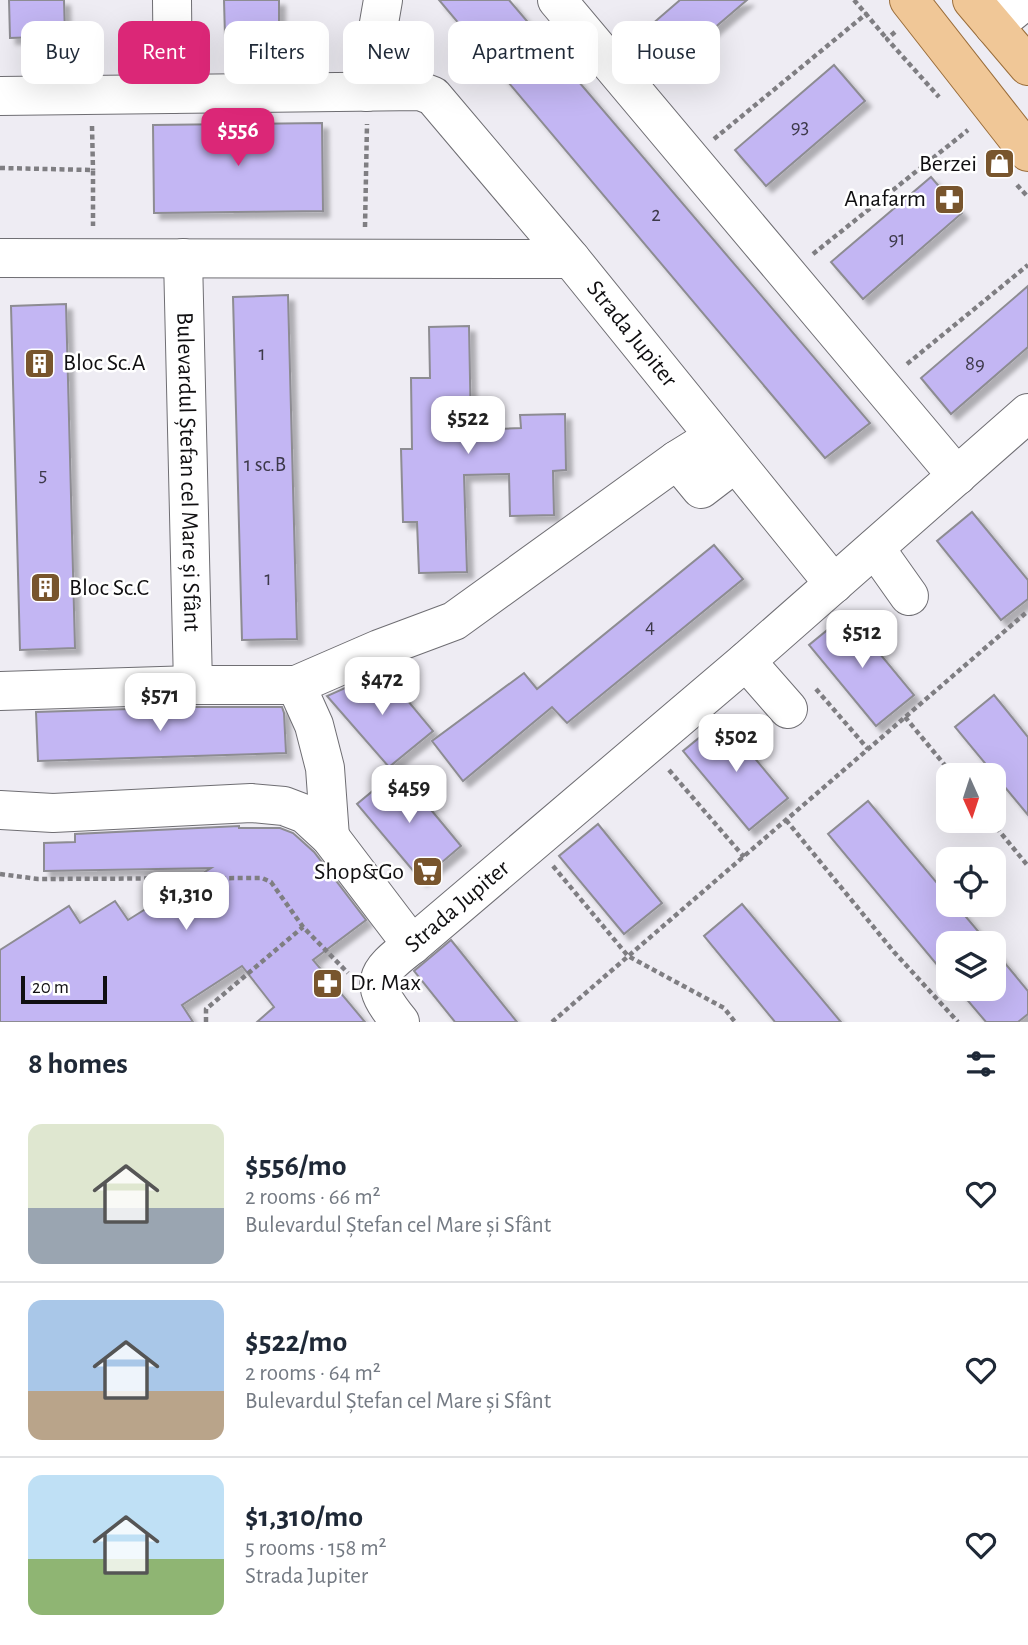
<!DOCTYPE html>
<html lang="en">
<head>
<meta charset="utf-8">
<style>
  body { margin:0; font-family:"Alegreya Sans",sans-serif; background:#f2f2f3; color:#1f2937; height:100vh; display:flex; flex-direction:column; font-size:26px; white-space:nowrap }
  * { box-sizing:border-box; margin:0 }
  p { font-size:23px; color:#747a83 }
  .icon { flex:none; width:38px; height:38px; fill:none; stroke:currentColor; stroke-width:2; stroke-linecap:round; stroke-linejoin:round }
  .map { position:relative; height:1022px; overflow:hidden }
  .panel { display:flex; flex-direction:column; background:#fff; flex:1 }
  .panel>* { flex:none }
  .banner { position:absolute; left:21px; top:21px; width:987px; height:63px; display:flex; gap:14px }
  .needle { width:46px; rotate:177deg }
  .fabs { position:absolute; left:936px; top:763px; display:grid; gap:14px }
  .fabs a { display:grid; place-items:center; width:70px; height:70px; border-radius:14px; background:#fff; box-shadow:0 7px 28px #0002; font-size:35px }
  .scale { position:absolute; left:21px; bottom:18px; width:86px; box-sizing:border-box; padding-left:7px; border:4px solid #100f11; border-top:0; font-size:19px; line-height:24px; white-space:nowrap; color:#100f11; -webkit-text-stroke:5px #fff; paint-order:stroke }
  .price { position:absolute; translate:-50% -60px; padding:0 16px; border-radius:14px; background:#fff; color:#222; font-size:23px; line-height:46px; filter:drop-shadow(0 2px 4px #0008) }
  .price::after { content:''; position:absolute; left:50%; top:42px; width:21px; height:16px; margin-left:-10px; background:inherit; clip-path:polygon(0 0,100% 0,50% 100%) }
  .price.on { background:#db2777; color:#fff }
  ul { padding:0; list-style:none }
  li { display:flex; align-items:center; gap:21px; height:175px; padding:0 28px }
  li+li { border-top:2px solid #e0e1e3 }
  li span { display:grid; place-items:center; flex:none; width:196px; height:140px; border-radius:14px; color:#555 }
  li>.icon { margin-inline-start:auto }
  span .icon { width:84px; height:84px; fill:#fffc; stroke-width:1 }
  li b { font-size:30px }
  h2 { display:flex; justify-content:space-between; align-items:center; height:84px; padding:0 28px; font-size:30px }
  .chip { padding:0 24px; border-radius:14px; background:#fff; box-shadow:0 7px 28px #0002; font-size:24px; line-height:63px }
  .chip.on { background:#db2777; color:#fff }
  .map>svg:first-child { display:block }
  .building { fill:#c3b6f3; stroke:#8d8c92; stroke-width:2; filter:url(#shadow) }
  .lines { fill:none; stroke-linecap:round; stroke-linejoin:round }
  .minor-casing { stroke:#6f6e73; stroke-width:40 }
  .major-casing { stroke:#9b6e3b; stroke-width:40 }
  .path { stroke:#7f7e82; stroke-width:4.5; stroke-dasharray:5 3.5; stroke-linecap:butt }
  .minor { stroke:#fff; stroke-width:38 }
  .major { stroke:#f0c797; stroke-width:38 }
  .labels { text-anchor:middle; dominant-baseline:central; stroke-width:5; stroke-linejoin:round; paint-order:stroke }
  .number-label { font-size:21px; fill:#3d394a }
  .poi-label { font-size:24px; fill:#100f11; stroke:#fff; text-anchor:end }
  .street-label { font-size:24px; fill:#100f11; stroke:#fff }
</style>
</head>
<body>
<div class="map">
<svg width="1028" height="1022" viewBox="0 0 1028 1022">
  <defs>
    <filter id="shadow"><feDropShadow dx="6" dy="6" stdDeviation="2" flood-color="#0004"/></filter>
  </defs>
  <rect width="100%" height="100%" fill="#eeecf3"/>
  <!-- building -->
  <g class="building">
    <path d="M 9,0 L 64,0 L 65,36 L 10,38 Z"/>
    <path d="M 224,0 L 279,0 L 279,36 L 225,37 Z"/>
    <path d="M 439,0 L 509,0 L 870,423 L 825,458 Z"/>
    <path d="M 680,0 L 747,0 L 664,71 L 636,38 Z"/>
    <path d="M 834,65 L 865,101 L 766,186 L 735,150 Z"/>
    <path d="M 322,123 L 323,211 L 154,213 L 153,125 Z"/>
    <path d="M 931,177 L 962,213 L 863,299 L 831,262 Z"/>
    <path d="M 1028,286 L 1028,347 L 951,414 L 921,378 Z"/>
    <path d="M 288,295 L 297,639 L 242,640 L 233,297 Z"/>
    <path d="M 66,304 L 75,648 L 20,650 L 11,306 Z"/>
    <path d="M 469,326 L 471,430 L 521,428 L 520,415 L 565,414 L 566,470 L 553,471 L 554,515 L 510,516 L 509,474 L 464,475 L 467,572 L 419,573 L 417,522 L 403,522 L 401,449 L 412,449 L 411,378 L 430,378 L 429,327 Z"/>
    <path d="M 972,512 L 1028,580 L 1028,599 L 1001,620 L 937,541 Z"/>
    <path d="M 714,545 L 743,579 L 567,723 L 552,707 L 463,781 L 432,741 L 524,673 L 537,689 Z"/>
    <path d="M 847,614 L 914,695 L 876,726 L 809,645 Z"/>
    <path d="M 383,671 L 433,731 L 389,767 L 327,696 Z"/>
    <path d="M 994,695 L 1028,737 L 1028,815 L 955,727 Z"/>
    <path d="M 193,707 L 282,707 L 284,713 L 286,753 L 38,761 L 36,712 Z"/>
    <path d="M 722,719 L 788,798 L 749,830 L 683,751 Z"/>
    <path d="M 398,770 L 461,846 L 421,880 L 357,804 Z"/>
    <path d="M 868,801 L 948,896 L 948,905 L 956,905 L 988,943 L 948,943 L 948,978 L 828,834 Z"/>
    <path d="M 598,824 L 662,903 L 624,934 L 559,856 Z"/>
    <path d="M 239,826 L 239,828 L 280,828 L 293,833 L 314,852 L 366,920 L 313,960 L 365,1022 L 257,1022 L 274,1007 L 242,966 L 182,1005 L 193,1022 L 0,1022 L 0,950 L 69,906 L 80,923 L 115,901 L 128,920 L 211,868 L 44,871 L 44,843 L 75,842 L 75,834 Z"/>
    <path d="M 742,904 L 841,1022 L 775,1022 L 704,936 Z"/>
    <path d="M 451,940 L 517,1022 L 455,1022 L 414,971 Z"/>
    <path d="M 994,950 L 1028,991 L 1028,1014 L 1018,1022 L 986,1022 L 958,989 L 994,989 Z"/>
  </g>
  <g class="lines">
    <defs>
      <g id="minor">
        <path d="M 172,0 L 173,94"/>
        <path d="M 557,0 L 957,476"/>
        <path d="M 994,26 L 1026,0"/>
        <path d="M 367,92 L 383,0"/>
        <path id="s1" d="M 0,96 L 420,91 L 433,96 L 571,259 L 834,584"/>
        <path d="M 0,258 L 571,259"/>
        <path id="s2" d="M 183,258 L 193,685"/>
        <path d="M 677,460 L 701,489 L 735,463"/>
        <path d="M 875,548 L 909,596"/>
        <path d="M 746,661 L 788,709"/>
        <path d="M 296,685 L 314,725 L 325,768 L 330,837"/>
        <path d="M 0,691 L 193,685 L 296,685 L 379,649 L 454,621 L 677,460 L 714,437"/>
        <path d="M 0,810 L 53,813 L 251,803 L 284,806 L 305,814 L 330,837 L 412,945"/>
        <path id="s3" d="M 400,1022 C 368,983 374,974 412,945 L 746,661 L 1028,413"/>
      </g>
      <g id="major">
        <path d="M 909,0 L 1028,152"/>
        <path d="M 972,0 L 1028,66"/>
      </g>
    </defs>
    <!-- minor casing -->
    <use href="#minor" class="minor-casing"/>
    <!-- major casing -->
    <use href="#major" class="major-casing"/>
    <!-- path -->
    <g class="path">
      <path d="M 854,0 L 866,14"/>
      <path d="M 895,32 L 887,39 L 939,97"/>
      <path d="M 92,126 L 93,170"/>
      <path d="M 714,139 L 866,14 L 887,39"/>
      <path d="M 0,168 L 93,170 L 93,226"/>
      <path d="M 1017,185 L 1028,197"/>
      <path d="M 365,227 L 367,124"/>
      <path d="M 813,254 L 968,130"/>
      <path d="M 907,364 L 1028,265"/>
      <path d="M 816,689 L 868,749"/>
      <path d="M 905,717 L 953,775"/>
      <path d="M 669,770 L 744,857"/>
      <path d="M 786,820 L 894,952 L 958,1022"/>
      <path d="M 991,821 L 1028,866"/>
      <path d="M 553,866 L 628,956 L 724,1008 L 735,1022"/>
      <path d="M 0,874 L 38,879 L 262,878 L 271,882 L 303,927 L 348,973"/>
      <path d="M 206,1022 L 206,1009 L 303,927"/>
      <path d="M 552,1022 L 1028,611"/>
    </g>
    <!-- minor -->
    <use href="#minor" class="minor"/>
    <!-- major -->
    <use href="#major" class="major"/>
  </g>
  <!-- icons -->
  <defs>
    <symbol id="shop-square" viewBox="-11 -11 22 22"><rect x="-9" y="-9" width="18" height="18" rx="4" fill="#78552d" stroke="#fff"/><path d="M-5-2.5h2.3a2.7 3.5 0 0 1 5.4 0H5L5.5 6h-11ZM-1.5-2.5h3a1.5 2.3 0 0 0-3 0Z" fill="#fff"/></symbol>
    <symbol id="pharmacy-square" viewBox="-11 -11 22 22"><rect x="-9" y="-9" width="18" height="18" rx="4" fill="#78552d" stroke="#fff"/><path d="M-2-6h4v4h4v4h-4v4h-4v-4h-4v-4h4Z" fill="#fff"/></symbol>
    <symbol id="building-square" viewBox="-11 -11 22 22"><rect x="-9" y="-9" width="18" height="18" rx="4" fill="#78552d" stroke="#fff"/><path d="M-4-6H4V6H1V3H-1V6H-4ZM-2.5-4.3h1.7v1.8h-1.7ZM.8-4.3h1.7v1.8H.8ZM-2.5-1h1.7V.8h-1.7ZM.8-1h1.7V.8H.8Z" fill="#fff"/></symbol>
    <symbol id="supermarket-square" viewBox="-11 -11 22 22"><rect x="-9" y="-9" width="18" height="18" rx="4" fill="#78552d" stroke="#fff"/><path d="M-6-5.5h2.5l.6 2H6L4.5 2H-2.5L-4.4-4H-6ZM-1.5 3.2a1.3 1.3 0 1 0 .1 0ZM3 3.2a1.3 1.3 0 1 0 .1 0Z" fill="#fff"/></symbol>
  </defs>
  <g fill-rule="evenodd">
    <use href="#shop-square" x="982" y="146" width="35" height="35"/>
    <use href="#pharmacy-square" x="932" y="182" width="35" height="35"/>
    <use href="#building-square" x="22" y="346" width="35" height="35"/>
    <use href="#building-square" x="28" y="570" width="35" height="35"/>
    <use href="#supermarket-square" x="410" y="854" width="35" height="35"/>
    <use href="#pharmacy-square" x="310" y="966" width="35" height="35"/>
  </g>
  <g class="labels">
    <!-- number labels -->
    <g class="number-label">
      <text x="800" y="126">93</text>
      <text x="656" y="214">2</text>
      <text x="897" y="238">91</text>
      <text x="262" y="353">1</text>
      <text x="975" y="363">89</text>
      <text x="265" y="464">1 sc.B</text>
      <text x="43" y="474">5</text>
      <text x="268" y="578">1</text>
      <text x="650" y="626">4</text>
    </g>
    <!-- poi labels -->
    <g class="poi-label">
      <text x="977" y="164">Berzei</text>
      <text x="926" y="199">Anafarm</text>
      <text x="63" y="363" text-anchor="start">Bloc Sc.A</text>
      <text x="69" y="588" text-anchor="start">Bloc Sc.C</text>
      <text x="404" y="872">Shop&amp;Go</text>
      <text x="350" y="983" text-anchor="start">Dr. Max</text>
    </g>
    <!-- street labels -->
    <g class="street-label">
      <text stroke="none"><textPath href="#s1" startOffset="744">Strada Jupiter</textPath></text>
      <text stroke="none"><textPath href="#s2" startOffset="214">Bulevardul Ștefan cel Mare și Sfânt</textPath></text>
      <text stroke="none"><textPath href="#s3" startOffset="156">Strada Jupiter</textPath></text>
    </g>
  </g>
</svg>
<div class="fabs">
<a><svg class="needle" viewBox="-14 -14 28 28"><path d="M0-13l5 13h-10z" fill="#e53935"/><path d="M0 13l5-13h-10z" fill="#747a83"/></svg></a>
<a><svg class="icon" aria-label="locate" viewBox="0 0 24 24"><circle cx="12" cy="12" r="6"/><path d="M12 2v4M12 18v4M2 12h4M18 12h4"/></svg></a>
<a><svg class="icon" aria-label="layers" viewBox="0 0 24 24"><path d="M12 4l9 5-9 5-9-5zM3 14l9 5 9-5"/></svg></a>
</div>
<div class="scale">20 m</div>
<b class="price on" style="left:238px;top:168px">$556</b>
<b class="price" style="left:468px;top:456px">$522</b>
<b class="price" style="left:862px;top:670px">$512</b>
<b class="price" style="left:382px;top:717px">$472</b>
<b class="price" style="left:160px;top:733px">$571</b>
<b class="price" style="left:736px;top:774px">$502</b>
<b class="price" style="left:409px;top:825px">$459</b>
<b class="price" style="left:186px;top:932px">$1,310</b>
<div class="banner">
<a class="chip">Buy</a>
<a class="chip on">Rent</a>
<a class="chip">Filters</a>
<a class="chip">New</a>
<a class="chip">Apartment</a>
<a class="chip">House</a>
</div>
</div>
<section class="panel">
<h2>8 homes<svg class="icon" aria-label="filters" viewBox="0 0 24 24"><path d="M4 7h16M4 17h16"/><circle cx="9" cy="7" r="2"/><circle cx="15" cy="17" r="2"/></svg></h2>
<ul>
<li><span style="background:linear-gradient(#dfe7d0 60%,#9aa5b1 0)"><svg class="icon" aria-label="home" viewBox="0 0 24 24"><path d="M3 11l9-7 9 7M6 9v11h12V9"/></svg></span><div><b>$556/mo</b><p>2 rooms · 66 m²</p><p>Bulevardul Ștefan cel Mare și Sfânt</p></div><svg class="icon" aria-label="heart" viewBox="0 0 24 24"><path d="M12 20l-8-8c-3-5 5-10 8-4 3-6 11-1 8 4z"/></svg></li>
<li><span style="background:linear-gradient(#a9c7e8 65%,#b9a48a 0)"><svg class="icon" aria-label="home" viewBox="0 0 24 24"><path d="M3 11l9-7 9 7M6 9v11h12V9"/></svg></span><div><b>$522/mo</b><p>2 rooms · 64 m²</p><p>Bulevardul Ștefan cel Mare și Sfânt</p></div><svg class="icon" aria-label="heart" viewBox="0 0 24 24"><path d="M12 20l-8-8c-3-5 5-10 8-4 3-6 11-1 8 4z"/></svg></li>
<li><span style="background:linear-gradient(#bfe0f5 60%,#8fb573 0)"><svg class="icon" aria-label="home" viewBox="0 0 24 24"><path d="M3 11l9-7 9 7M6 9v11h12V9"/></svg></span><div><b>$1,310/mo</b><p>5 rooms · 158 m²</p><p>Strada Jupiter</p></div><svg class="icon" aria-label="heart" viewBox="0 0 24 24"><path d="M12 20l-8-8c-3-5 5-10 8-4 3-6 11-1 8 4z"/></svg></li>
</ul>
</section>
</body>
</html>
